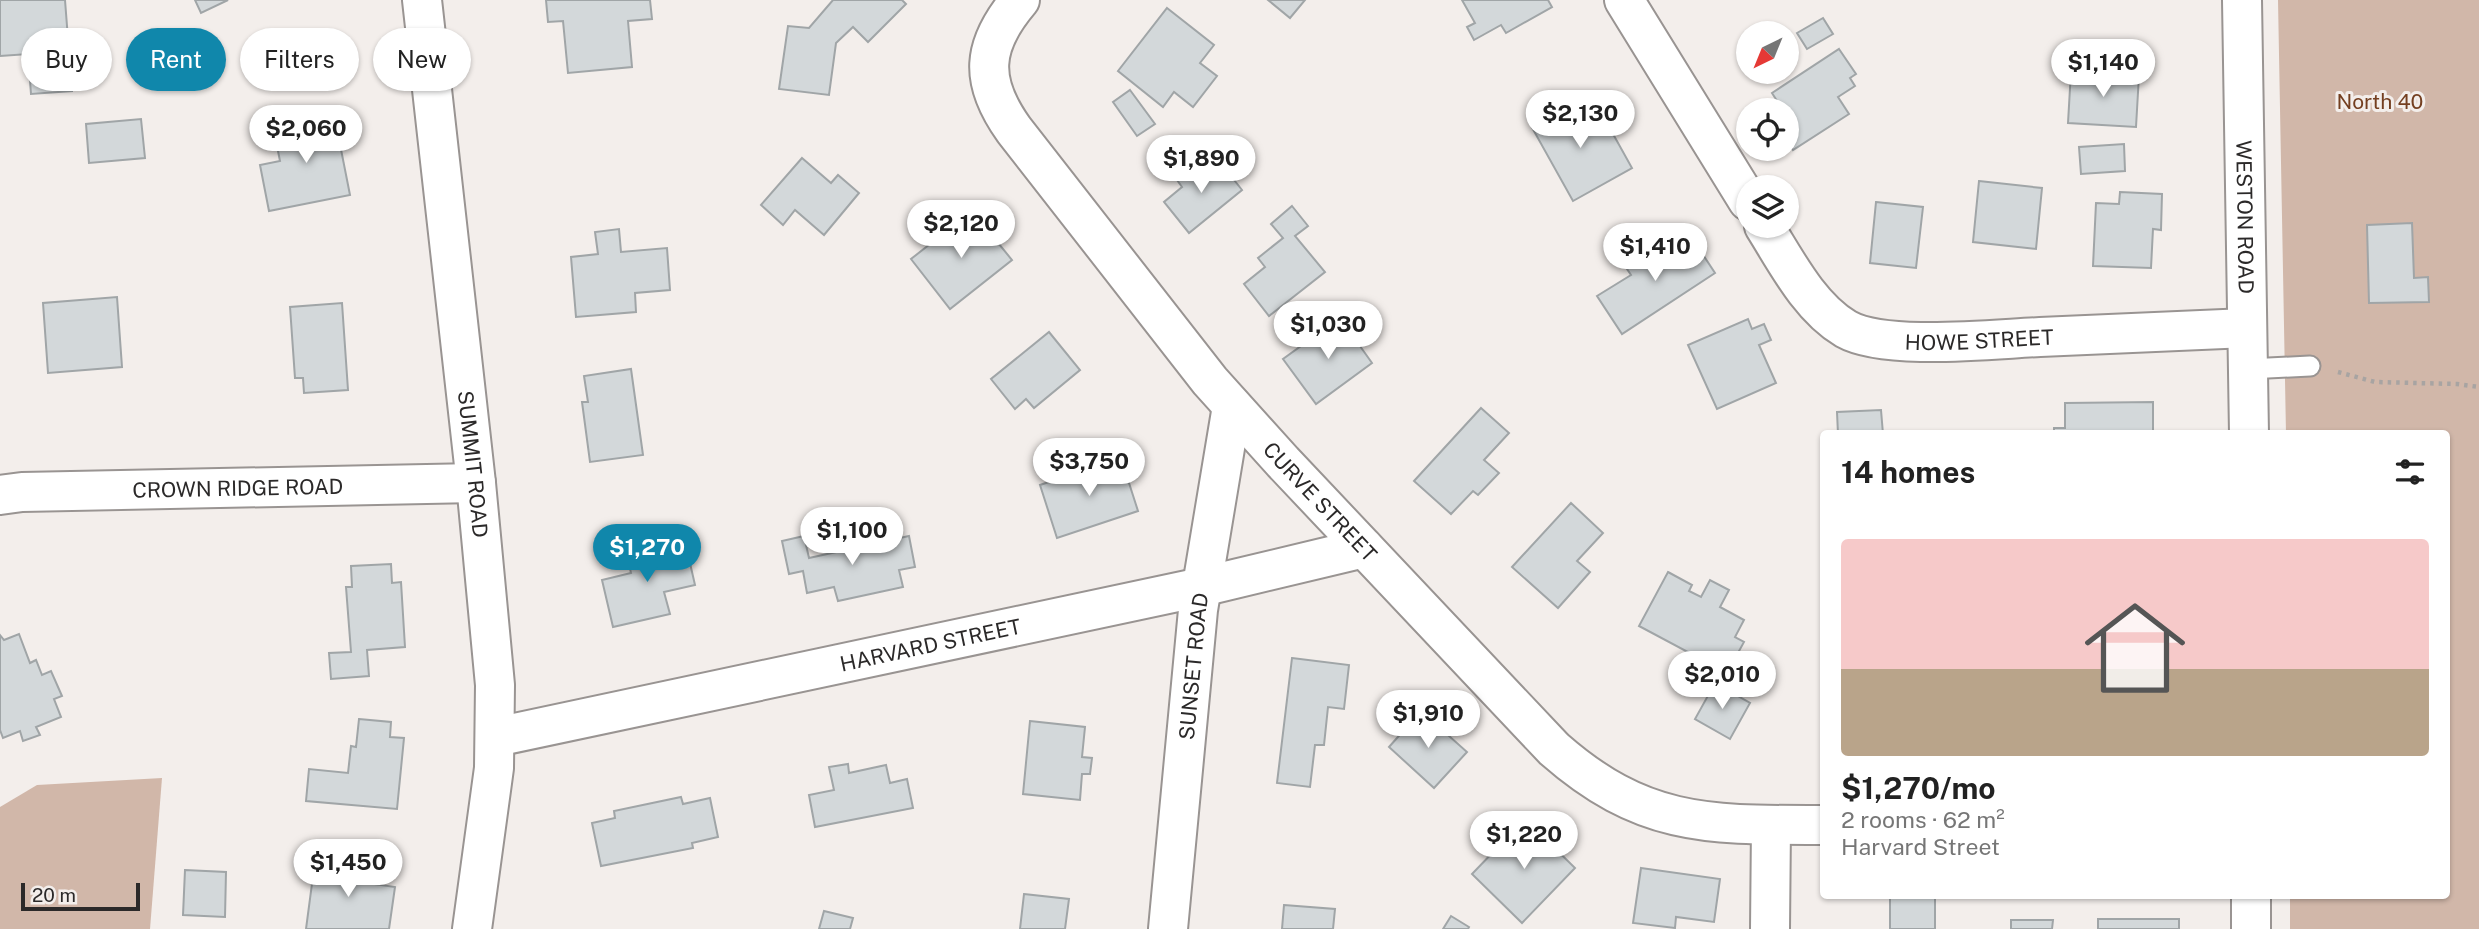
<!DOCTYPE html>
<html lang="en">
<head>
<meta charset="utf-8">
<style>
  body { margin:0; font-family:"Public Sans",sans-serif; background:#f6f6f6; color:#222; height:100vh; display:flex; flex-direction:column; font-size:26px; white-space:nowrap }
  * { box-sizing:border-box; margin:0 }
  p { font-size:23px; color:#767676 }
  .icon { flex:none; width:38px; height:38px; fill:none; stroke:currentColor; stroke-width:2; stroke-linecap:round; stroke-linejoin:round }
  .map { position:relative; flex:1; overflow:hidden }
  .panel { position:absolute; left:1820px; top:430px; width:630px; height:469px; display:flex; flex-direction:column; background:#fff; border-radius:7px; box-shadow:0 2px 5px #0004 }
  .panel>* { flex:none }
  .guide { position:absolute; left:21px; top:28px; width:665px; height:63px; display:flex; gap:14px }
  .needle { width:46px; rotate:223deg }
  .tools { position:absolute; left:1736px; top:21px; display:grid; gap:14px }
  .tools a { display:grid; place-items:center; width:63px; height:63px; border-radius:50%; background:#fff; box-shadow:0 2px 5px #0004; font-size:35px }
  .scale { position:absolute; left:21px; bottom:18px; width:119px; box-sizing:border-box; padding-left:7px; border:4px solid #2b2929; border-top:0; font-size:19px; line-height:24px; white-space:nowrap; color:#2b2929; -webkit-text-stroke:5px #f3eeeb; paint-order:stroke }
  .price { position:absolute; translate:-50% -60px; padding:0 16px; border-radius:24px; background:#fff; color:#222; font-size:23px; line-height:46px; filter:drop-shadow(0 2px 4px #0008) }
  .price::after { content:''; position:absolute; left:50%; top:42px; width:21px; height:16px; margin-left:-10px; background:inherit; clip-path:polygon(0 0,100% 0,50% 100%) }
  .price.selected { background:#1087ab; color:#fff }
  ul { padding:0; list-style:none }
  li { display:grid; align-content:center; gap:14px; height:371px; padding:0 21px }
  li span { display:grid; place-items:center; height:217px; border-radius:7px; color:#555 }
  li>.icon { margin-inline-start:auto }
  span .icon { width:126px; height:126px; fill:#fffc; stroke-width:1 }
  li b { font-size:30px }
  h2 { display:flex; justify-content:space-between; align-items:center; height:84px; padding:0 21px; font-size:30px }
  .chip { padding:0 24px; border-radius:32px; background:#fff; box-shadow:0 2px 5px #0004; font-size:24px; line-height:63px }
  .chip.selected { background:#1087ab; color:#fff }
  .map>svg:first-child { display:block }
  .green { fill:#d1b7a9 }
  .building { fill:#d3d8da; stroke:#a0a5a7; stroke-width:2 }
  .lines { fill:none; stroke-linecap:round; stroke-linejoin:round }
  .service-casing { stroke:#999492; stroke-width:23 }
  .minor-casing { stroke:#999492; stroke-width:42 }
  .secondary-casing { stroke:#999492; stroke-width:42 }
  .path { stroke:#a8a4a2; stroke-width:4.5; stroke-dasharray:3.5 5; stroke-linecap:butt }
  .service { stroke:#fff; stroke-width:19 }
  .minor { stroke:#fff; stroke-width:38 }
  .secondary { stroke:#fff; stroke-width:38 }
  .labels { text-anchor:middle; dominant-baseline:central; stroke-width:6; stroke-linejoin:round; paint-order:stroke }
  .park-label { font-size:21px; fill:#743f20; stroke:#f3eeeb }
  .street-label { font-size:21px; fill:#2b2929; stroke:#f3eeeb }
</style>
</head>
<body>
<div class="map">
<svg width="2479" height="929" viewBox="0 0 2479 929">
  <rect width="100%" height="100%" fill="#f3eeeb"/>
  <!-- green -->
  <g class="green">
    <path d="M 2278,0 L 2479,0 L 2479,929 L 2290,929 L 2290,896 L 2446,896 L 2446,434 L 2286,434 Z"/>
    <path d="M 162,778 L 150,929 L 0,929 L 0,807 L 37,785 Z"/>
  </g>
  <!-- building -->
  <g class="building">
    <path d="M 0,0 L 65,0 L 72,91 L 31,94 L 28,54 L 0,56 Z"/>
    <path d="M 195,0 L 228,0 L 201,13 Z"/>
    <path d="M 546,0 L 650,0 L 652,19 L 628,21 L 632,67 L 568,73 L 563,21 L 548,22 Z"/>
    <path d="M 833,0 L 902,0 L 906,4 L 868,42 L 853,27 L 836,43 L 829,95 L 779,89 L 788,26 L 809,28 Z"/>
    <path d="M 1268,0 L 1305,0 L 1290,18 Z"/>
    <path d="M 1462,0 L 1548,0 L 1552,7 L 1506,33 L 1501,25 L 1474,40 L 1467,27 L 1475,23 Z"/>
    <path d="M 1167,8 L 1214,45 L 1200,63 L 1217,76 L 1193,107 L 1174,92 L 1163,107 L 1118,71 Z"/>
    <path d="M 1823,18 L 1833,34 L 1807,49 L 1797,33 Z"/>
    <path d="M 1839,49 L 1856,74 L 1850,78 L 1855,86 L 1838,97 L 1849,114 L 1793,150 L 1787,140 L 1787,110 L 1770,110 L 1779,104 L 1772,93 Z"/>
    <path d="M 2071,71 L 2139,75 L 2136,127 L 2068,123 Z"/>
    <path d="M 1130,90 L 1155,124 L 1137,136 L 1113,102 Z"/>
    <path d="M 1574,100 L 1588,125 L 1603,116 L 1632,168 L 1573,201 L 1530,124 Z"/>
    <path d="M 334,114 L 350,195 L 269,211 L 260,165 L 280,161 L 273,126 Z"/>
    <path d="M 141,119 L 145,158 L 89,163 L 86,124 Z"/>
    <path d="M 2124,144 L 2125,171 L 2081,174 L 2079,147 Z"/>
    <path d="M 802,158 L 831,183 L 838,175 L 859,193 L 824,235 L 795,210 L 783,225 L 761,205 Z"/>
    <path d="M 1199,162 L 1211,176 L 1223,166 L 1242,190 L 1189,233 L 1164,202 L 1182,187 L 1177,180 Z"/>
    <path d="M 1979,181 L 2042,188 L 2036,249 L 1973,242 Z"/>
    <path d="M 2120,192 L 2162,194 L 2161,230 L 2153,229 L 2151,268 L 2093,266 L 2096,203 L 2119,204 Z"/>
    <path d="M 1876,202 L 1923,207 L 1916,268 L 1870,263 Z"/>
    <path d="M 1292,206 L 1308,226 L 1295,236 L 1325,272 L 1269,316 L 1244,284 L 1265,267 L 1258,258 L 1283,238 L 1271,224 Z"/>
    <path d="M 972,211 L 1012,260 L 950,309 L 911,259 Z"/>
    <path d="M 2412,223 L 2414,278 L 2428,277 L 2429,302 L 2369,303 L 2367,225 Z"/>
    <path d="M 619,229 L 621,252 L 667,248 L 670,290 L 635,293 L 636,312 L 576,317 L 571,257 L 598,254 L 595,232 Z"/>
    <path d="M 1690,235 L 1715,273 L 1622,334 L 1597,296 L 1631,275 L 1625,266 L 1657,245 L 1662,253 Z"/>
    <path d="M 117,297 L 122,367 L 48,373 L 43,303 Z"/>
    <path d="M 342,303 L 348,390 L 304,393 L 303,378 L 295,378 L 290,307 Z"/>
    <path d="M 1340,318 L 1372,363 L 1316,404 L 1283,359 Z"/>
    <path d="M 1748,319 L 1752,329 L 1764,324 L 1771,340 L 1759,345 L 1776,383 L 1717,409 L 1688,345 Z"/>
    <path d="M 1049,332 L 1080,370 L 1034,408 L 1026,399 L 1015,409 L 991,379 Z"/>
    <path d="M 631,369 L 643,455 L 590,462 L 582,402 L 588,402 L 584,376 Z"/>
    <path d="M 2153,402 L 2153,434 L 2054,434 L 2054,428 L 2065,428 L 2065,403 Z"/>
    <path d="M 1481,408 L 1509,433 L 1484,460 L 1499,473 L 1478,495 L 1473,491 L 1451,514 L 1414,481 Z"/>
    <path d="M 1881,410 L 1883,434 L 1838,434 L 1837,412 Z"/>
    <path d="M 1121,458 L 1138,511 L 1057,538 L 1040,485 Z"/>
    <path d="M 1571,503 L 1603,533 L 1577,561 L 1590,572 L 1558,608 L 1512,567 Z"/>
    <path d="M 804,536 L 809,558 L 909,536 L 915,567 L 899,570 L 903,587 L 838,601 L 834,587 L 807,593 L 803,571 L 789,574 L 782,541 Z"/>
    <path d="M 644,543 L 646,551 L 667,546 L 668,555 L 687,550 L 695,585 L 664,592 L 670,614 L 613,627 L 602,580 L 631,573 L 625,547 Z"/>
    <path d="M 391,564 L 392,583 L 401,582 L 405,647 L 367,650 L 369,676 L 331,679 L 329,653 L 351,652 L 346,587 L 352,587 L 351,566 Z"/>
    <path d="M 1668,572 L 1692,585 L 1689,591 L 1701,597 L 1710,580 L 1729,590 L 1720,607 L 1744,620 L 1735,637 L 1744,642 L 1727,673 L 1639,626 Z"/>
    <path d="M 19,634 L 30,663 L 36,660 L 42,675 L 51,671 L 62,696 L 54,699 L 61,717 L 36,727 L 40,735 L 23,741 L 20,731 L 3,738 L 0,730 L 0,635 L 4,640 Z"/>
    <path d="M 1292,658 L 1349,665 L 1344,709 L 1328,707 L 1324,745 L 1315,745 L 1310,787 L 1277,783 Z"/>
    <path d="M 1821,680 L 1824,680 L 1824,740 L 1822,740 Z"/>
    <path d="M 1715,683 L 1750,703 L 1730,739 L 1695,719 Z"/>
    <path d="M 1421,711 L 1467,752 L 1434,788 L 1389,747 Z"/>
    <path d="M 359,719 L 391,722 L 390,737 L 404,738 L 397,809 L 306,801 L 309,769 L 348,773 L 351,746 L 356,747 Z"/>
    <path d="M 1030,721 L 1085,727 L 1082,757 L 1092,758 L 1090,774 L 1082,774 L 1080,800 L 1023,794 Z"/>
    <path d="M 848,764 L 849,773 L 886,765 L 890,783 L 907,779 L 913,808 L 815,827 L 809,795 L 834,790 L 829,767 Z"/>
    <path d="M 681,797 L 683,804 L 710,798 L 718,837 L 692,843 L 693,848 L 601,866 L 592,823 L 615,818 L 614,811 Z"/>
    <path d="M 1525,819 L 1575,868 L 1522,923 L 1472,874 Z"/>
    <path d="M 315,861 L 370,869 L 367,883 L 395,887 L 389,929 L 306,929 Z"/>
    <path d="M 1641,868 L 1720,879 L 1714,922 L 1676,917 L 1675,928 L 1633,923 Z"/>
    <path d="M 185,870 L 226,872 L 225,917 L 183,915 Z"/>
    <path d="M 1024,894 L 1069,899 L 1065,929 L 1020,929 Z"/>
    <rect x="1890" y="896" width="45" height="33"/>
    <path d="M 1284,905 L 1335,909 L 1333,929 L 1282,929 Z"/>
    <path d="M 824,911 L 853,918 L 850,929 L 819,929 Z"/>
    <path d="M 1451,916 L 1469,927 L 1468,929 L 1443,929 Z"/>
    <rect x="2098" y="919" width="81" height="10"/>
    <path d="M 2011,920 L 2053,920 L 2052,929 L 2011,929 Z"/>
  </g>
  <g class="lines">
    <defs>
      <path id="service" d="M 2248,369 L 2310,366"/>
      <g id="minor">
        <path id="s1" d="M 422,0 L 476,483 L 495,685 L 494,768 L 472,929"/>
        <path id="s2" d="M 1020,0 C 981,46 979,81 1014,130 L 1210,381 L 1283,462 L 1554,749 C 1644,828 1710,825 1824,825"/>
        <path d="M 1624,0 L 1748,201"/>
        <path id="s3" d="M 1764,226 C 1786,261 1809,307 1846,329 C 1885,351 1993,339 2040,337 C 2109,334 2178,331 2247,328"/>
        <path id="s4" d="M 0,495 L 22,492 L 476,483"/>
        <path id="s5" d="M 496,737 L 1201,587 L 1364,548"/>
        <path id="s6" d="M 1168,929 L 1198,610 L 1232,406"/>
        <path d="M 1770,929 L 1771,825"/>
      </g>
      <g id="secondary">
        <path id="s7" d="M 2242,0 L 2249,434"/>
        <path d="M 2251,929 L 2251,896"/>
      </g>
    </defs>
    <!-- service casing -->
    <use href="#service" class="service-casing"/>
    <!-- minor casing -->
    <use href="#minor" class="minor-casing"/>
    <!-- secondary casing -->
    <use href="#secondary" class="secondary-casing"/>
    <!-- path -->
    <path class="path" d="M 2338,372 L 2375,382 L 2457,384 L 2479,387"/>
    <!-- service -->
    <use href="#service" class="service"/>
    <!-- minor -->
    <use href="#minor" class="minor"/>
    <!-- secondary -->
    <use href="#secondary" class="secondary"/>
  </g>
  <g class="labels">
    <!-- park labels -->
    <g class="park-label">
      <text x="2380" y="101">North 40</text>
    </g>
    <!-- street labels -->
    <g class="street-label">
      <text stroke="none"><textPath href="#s7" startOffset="217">WESTON ROAD</textPath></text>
      <text stroke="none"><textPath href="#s3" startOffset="268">HOWE STREET</textPath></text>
      <text stroke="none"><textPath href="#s1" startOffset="467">SUMMIT ROAD</textPath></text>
      <text stroke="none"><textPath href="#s4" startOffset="238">CROWN RIDGE ROAD</textPath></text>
      <text stroke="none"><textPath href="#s2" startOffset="626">CURVE STREET</textPath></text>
      <text stroke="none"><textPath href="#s5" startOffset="444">HARVARD STREET</textPath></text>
      <text stroke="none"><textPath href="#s6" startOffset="264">SUNSET ROAD</textPath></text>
    </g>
  </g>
</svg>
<div class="tools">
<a><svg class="needle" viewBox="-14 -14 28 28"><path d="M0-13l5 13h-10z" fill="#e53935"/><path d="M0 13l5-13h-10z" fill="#767676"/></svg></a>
<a><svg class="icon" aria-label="locate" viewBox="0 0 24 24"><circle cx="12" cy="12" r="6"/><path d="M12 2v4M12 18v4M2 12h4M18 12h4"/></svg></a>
<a><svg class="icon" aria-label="layers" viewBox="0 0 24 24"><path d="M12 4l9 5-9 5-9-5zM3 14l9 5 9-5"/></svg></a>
</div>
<div class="scale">20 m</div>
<b class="price" style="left:2103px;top:99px">$1,140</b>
<b class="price" style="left:1580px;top:150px">$2,130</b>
<b class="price" style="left:306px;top:165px">$2,060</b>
<b class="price" style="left:1201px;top:195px">$1,890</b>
<b class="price" style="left:961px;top:260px">$2,120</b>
<b class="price" style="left:1655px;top:283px">$1,410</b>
<b class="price" style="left:1328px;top:361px">$1,030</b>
<b class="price" style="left:1089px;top:498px">$3,750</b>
<b class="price" style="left:852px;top:567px">$1,100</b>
<b class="price selected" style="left:647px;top:584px">$1,270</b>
<b class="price" style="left:1722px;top:711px">$2,010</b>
<b class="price" style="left:1428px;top:750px">$1,910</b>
<b class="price" style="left:1524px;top:871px">$1,220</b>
<b class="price" style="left:348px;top:899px">$1,450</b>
<div class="guide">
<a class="chip">Buy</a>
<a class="chip selected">Rent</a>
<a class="chip">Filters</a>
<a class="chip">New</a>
</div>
<section class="panel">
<h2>14 homes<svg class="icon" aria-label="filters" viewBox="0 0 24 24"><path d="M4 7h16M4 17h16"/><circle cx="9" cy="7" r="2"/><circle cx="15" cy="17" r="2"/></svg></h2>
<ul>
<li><span style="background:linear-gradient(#f6c9c9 60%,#b9a48a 0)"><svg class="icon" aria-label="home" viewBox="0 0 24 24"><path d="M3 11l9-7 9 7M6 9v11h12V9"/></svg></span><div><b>$1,270/mo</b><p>2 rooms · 62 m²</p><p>Harvard Street</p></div></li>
</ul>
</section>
</div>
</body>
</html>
